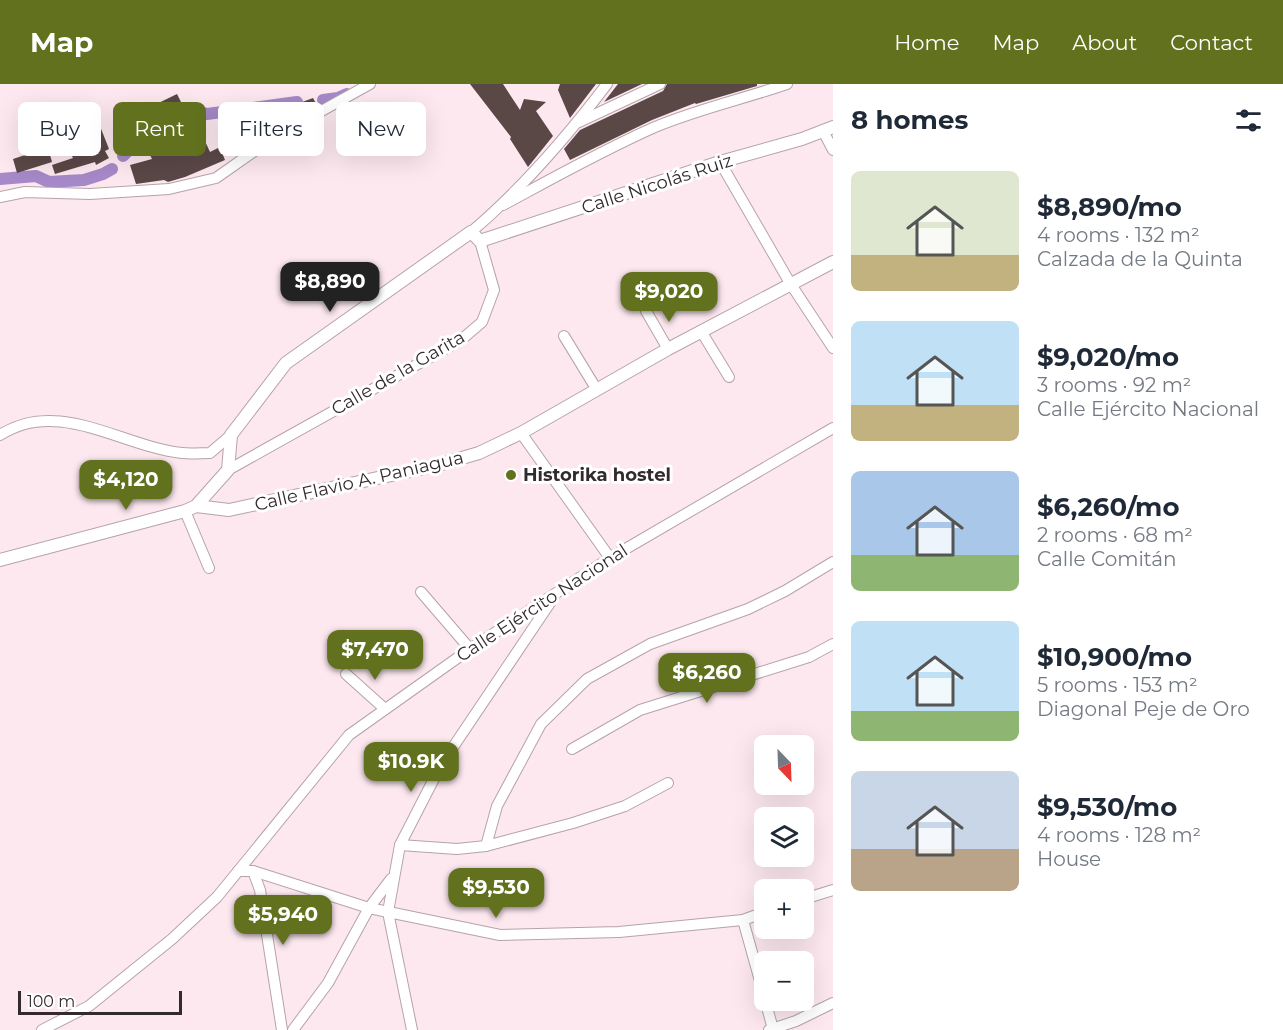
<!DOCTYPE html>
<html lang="en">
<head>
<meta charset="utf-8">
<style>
  body { margin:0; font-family:Montserrat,sans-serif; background:#f2f2f3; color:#1f2937; height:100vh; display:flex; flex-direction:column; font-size:22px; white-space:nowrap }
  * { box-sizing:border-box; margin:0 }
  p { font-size:20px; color:#747a83 }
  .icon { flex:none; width:33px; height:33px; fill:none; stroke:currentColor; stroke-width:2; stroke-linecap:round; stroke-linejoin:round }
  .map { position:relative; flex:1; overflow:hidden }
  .drawer { display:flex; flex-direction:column; background:#fff; width:450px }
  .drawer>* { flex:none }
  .top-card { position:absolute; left:18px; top:18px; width:570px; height:54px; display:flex; gap:12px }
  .needle { width:39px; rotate:157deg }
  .fabs { position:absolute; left:754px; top:651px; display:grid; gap:12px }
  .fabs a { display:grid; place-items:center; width:60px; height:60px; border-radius:9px; background:#fff; box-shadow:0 6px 24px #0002; font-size:30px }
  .scale { position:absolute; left:18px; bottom:15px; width:164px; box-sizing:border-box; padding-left:6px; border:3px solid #322a2d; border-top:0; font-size:16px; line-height:21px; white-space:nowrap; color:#322a2d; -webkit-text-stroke:4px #fff; paint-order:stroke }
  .price { position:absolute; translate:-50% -51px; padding:0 14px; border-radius:12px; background:#62711d; color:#fff; font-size:20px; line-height:39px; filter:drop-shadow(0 2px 3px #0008) }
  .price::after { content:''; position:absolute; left:50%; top:36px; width:18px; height:14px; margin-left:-9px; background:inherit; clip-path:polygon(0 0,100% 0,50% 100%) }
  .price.current { background:#222; color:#fff }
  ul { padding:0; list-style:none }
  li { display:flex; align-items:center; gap:18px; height:150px; padding:0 18px }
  li span { display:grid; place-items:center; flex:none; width:168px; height:120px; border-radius:9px; color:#555 }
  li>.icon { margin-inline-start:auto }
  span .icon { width:72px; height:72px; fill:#fffc; stroke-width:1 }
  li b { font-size:26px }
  h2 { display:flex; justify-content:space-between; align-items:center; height:72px; padding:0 18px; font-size:26px }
  .tag { padding:0 21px; border-radius:9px; background:#fff; box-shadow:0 6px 24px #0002; font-size:21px; line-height:54px }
  .tag.current { background:#62711d; color:#fff }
  header { display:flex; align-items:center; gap:36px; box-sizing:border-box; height:84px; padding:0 30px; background:#62711d; color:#fff }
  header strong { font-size:28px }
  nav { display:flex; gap:33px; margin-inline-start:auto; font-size:21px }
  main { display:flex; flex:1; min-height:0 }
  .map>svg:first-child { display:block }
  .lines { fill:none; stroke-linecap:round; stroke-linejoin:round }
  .canal { stroke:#a589c8; stroke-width:12 }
  .building { fill:#5a4847 }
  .minor-casing { stroke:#b6a3aa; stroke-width:12 }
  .tertiary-casing { stroke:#b6a3aa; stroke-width:14 }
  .minor { stroke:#fff; stroke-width:10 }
  .tertiary { stroke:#fff; stroke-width:12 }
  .poi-dot { fill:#62711d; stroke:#fff; stroke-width:2 }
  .labels { text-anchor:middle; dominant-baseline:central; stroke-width:6; stroke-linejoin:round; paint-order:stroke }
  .street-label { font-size:18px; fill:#322a2d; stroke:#fff }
  .poi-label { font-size:18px; font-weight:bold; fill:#322a2d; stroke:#fff; text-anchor:start }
</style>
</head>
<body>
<header>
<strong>Map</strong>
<nav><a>Home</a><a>Map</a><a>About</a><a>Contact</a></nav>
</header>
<main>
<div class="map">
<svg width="833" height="946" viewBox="0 0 833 946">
  <rect width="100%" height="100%" fill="#fde8f0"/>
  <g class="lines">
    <!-- canal -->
    <g class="canal">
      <path d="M 323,16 L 338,14 L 347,10"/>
      <path d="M 123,72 L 134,61 L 168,40 L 169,37 L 188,27 L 207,30 L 297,18"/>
      <path d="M 0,95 L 36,92 L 49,98 L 84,96 L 103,90 L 112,85"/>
    </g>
  </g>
  <!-- building -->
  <g class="building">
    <path d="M 470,0 L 503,0 L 520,26 L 524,15 L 546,18 L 536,27 L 553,52 L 528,83 L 510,55 L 511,53 Z"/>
    <path d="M 560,0 L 596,0 L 570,34 L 558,6 Z"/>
    <path d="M 618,0 L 642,0 L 604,18 Z"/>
    <path d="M 667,0 L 757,0 L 757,2 L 696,20 L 695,19 L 652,36 L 570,76 L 564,65 L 580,46 L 663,7 Z"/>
    <path d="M 177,10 L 187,30 L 189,29 L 196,43 L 198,42 L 210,68 L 226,60 L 223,51 L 236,46 L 242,66 L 223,71 L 225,76 L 185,93 L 168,98 L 164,96 L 136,100 L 130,81 L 152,75 L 150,71 L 156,69 L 140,28 Z"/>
    <path d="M 313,14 L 317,21 L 280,41 L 275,28 Z"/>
    <path d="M 96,32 L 109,65 L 105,67 L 109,74 L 96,81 L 95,78 L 55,90 L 52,81 L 73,74 L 71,70 L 89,64 L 81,42 L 89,39 L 88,35 Z"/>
    <path d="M 258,36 L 264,46 L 270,43 L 272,46 L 254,55 L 246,42 Z"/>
    <path d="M 49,43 L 54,57 L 47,60 L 52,78 L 17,89 L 13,75 L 25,71 L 20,53 L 40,48 L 39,46 Z"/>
  </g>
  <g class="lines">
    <defs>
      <g id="minor">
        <path d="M 579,38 L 660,0"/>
        <path d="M 823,47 L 833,66"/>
        <path d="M 720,78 L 790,199 L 833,264"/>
        <path d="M 0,113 L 25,108 L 90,110 L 169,105 L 216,94 L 273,54 L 370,0"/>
        <path d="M 503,121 C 553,94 603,66 655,43 C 698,25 743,15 787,0"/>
        <path d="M 471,148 C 523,104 566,54 607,0"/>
        <path d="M 646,227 L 668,265"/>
        <path d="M 701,247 L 729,293"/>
        <path d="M 564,252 L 597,306"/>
        <path d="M 521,349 L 610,474"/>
        <path d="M 0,351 C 58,313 123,363 182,369 C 191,370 201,369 210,369 L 231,351"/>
        <path d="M 228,386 L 461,256 L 482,238 L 494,206 L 480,157"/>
        <path d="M 185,427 L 209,484"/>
        <path d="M 421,508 L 470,565"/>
        <path d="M 346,590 L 385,625"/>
        <path d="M 572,665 L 640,626 L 809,573 L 833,560"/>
        <path d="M 400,761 L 457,765 L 486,762 L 573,739 L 625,722 L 668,699"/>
        <path d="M 486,762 L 497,722 L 541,640 L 587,595 L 650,560 L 748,525 L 785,507 L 833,478"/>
        <path d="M 238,787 L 253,787 L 369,824 L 500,851 L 619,848 L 743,836 L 765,828"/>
        <path d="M 253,787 L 260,806 L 282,946"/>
        <path d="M 804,815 L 833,806"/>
        <path d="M 743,836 L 765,915"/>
        <path d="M 765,916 L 773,945"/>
        <path d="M 42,946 L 89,922 L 172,855 L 217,813 L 349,651 L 470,565 L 610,474 L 833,344"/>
        <path d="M 293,946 L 328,899 L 369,824 L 391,795"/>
        <path d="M 412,946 L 388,828 L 400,761 L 441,681 L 554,513"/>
        <path d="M 769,946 L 796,937 L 833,919"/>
      </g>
      <g id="tertiary">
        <path d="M 196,422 L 229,426 L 438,381 L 479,369 L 521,349 L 668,265 L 833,178"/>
        <path d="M 0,476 L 185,427 L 196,422 L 228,386 L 231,351 L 286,279 L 471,148 L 480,157 L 720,78 L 802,55 L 833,43"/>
      </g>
    </defs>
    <!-- minor casing -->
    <use href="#minor" class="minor-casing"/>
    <!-- tertiary casing -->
    <use href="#tertiary" class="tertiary-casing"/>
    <!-- minor -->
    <use href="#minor" class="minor"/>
    <!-- tertiary -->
    <use href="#tertiary" class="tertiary"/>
  </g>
  <!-- markers -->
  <circle class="poi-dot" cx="511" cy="391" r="6"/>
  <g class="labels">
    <!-- street labels -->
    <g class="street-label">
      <text transform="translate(657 100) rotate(-18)">Calle Nicolás Ruiz</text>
      <text transform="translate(398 289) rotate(-30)">Calle de la Garita</text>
      <text transform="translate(359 397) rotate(-13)">Calle Flavio A. Paniagua</text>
      <text transform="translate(542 519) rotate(-33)">Calle Ejército Nacional</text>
    </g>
    <!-- poi labels -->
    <g class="poi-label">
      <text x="523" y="391">Historika hostel</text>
    </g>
  </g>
</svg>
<div class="fabs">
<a><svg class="needle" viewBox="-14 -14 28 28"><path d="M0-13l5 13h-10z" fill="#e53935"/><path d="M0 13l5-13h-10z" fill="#747a83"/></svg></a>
<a><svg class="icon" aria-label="layers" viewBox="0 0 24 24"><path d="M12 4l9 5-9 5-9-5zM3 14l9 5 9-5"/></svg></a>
<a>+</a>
<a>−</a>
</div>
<div class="scale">100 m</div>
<b class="price current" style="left:330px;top:229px">$8,890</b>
<b class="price" style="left:669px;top:239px">$9,020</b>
<b class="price" style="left:126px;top:427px">$4,120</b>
<b class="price" style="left:375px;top:597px">$7,470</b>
<b class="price" style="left:707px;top:620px">$6,260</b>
<b class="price" style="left:411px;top:709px">$10.9K</b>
<b class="price" style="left:496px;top:835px">$9,530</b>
<b class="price" style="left:283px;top:862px">$5,940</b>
<div class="top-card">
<a class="tag">Buy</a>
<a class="tag current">Rent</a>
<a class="tag">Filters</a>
<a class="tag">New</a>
</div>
</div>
<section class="drawer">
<h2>8 homes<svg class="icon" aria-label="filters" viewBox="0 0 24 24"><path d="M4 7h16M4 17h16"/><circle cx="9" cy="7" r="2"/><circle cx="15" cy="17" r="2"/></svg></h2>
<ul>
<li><span style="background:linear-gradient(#dfe7d0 70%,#c2b280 0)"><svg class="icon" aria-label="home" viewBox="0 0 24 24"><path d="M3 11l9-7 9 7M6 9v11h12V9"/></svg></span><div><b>$8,890/mo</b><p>4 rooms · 132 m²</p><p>Calzada de la Quinta</p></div></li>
<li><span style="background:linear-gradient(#bfe0f5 70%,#c2b280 0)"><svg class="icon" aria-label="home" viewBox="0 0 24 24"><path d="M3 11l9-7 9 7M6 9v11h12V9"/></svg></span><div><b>$9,020/mo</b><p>3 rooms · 92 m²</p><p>Calle Ejército Nacional</p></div></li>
<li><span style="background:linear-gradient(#a9c7e8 70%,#8fb573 0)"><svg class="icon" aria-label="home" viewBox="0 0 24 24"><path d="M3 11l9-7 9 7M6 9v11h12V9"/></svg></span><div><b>$6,260/mo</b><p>2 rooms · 68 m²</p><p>Calle Comitán</p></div></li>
<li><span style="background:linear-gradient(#bfe0f5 75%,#8fb573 0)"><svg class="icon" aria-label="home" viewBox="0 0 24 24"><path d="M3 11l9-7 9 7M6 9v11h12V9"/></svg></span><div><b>$10,900/mo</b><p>5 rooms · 153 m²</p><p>Diagonal Peje de Oro</p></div></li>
<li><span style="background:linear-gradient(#c9d6e8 65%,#b9a48a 0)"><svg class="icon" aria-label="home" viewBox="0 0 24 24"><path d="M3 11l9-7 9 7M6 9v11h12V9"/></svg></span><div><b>$9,530/mo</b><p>4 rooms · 128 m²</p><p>House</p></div></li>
</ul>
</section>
</main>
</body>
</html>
